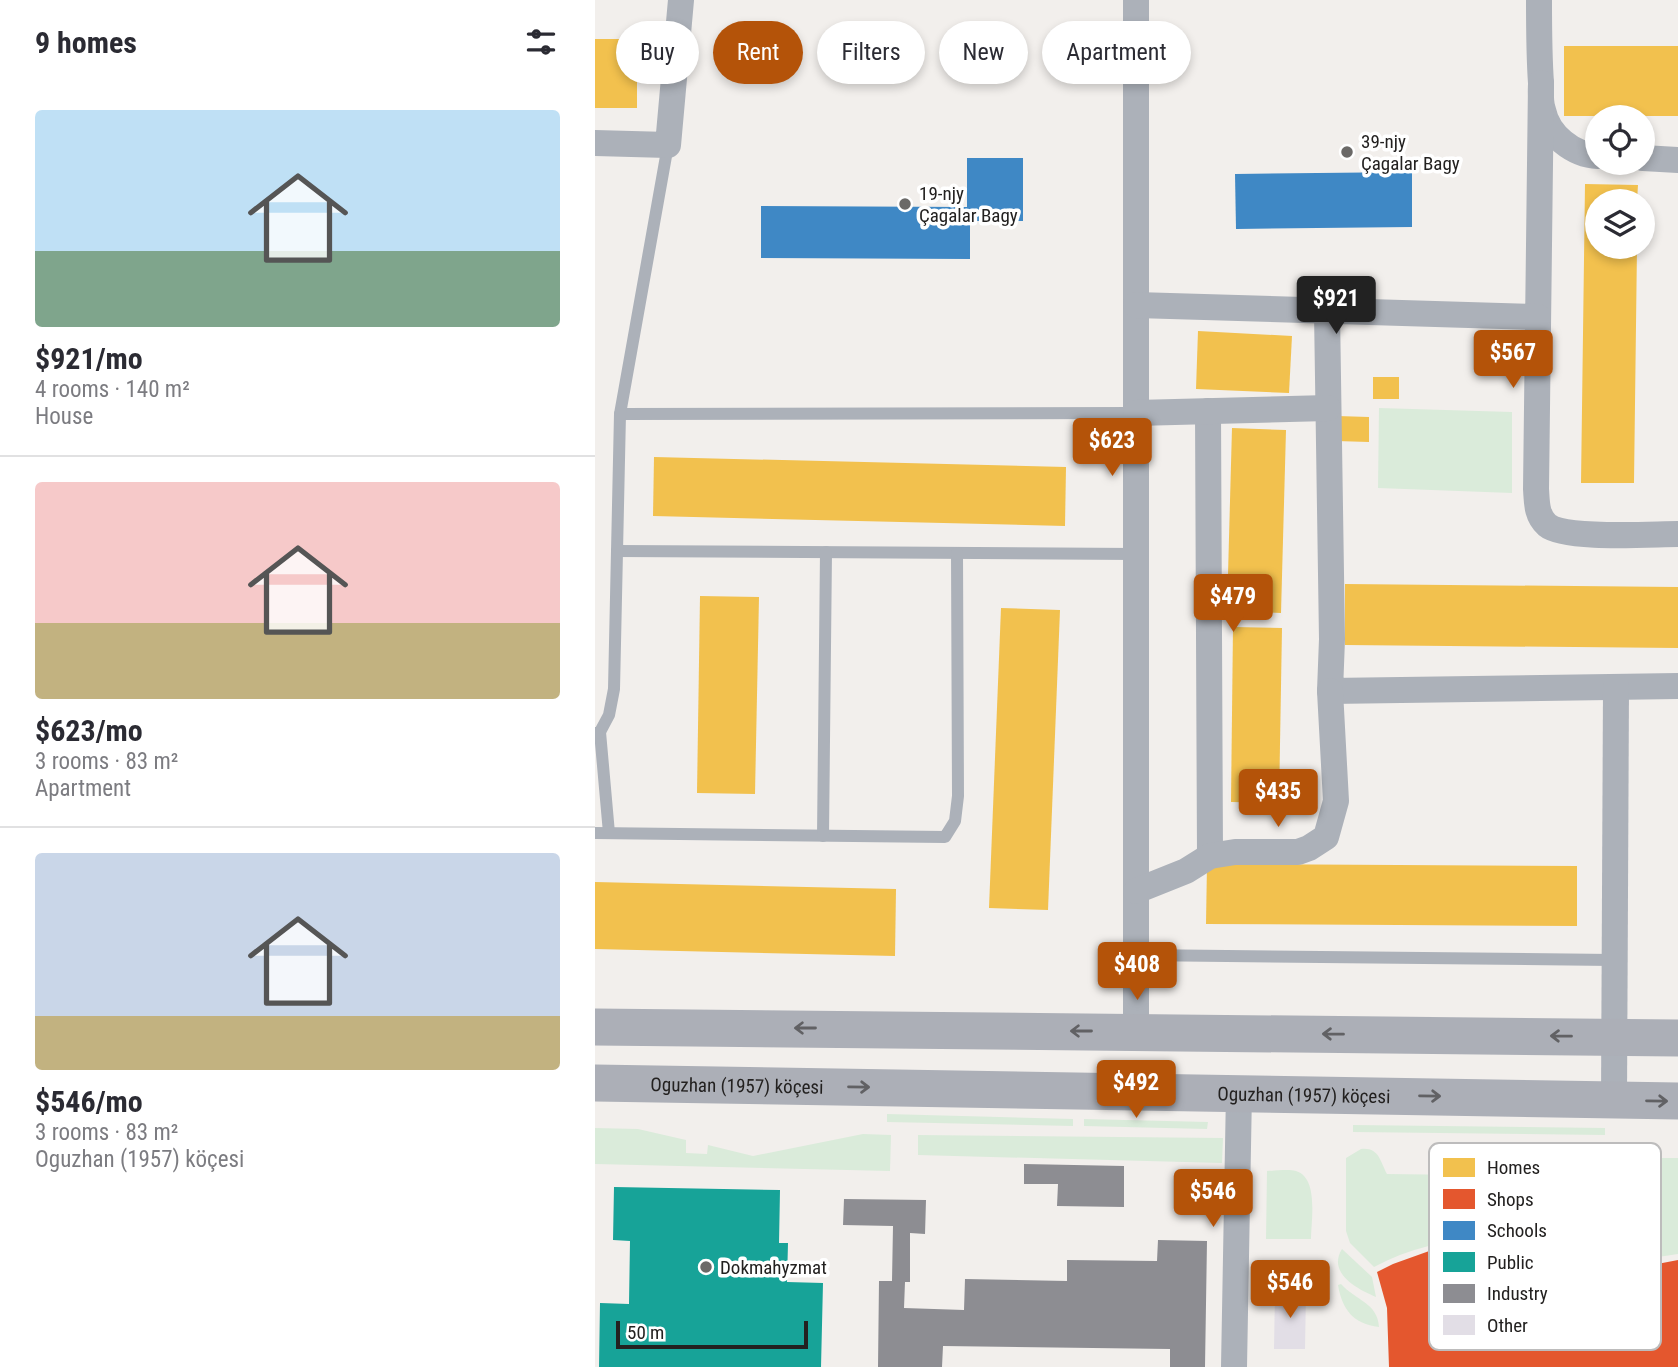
<!DOCTYPE html>
<html lang="en">
<head>
<meta charset="utf-8">
<style>
  body { margin:0; font-family:"Roboto Condensed",sans-serif; background:#f7f7f7; color:#2b2b33; height:100vh; display:flex; flex-direction:column; font-size:26px; white-space:nowrap }
  * { box-sizing:border-box; margin:0 }
  p { font-size:23px; color:#7c7c81 }
  .icon { flex:none; width:38px; height:38px; fill:none; stroke:currentColor; stroke-width:2; stroke-linecap:round; stroke-linejoin:round }
  .map { position:relative; flex:1; overflow:hidden }
  .panel { display:flex; flex-direction:column; background:#fff; width:595px }
  .panel>* { flex:none }
  .top-card { position:absolute; left:21px; top:21px; width:665px; height:63px; display:flex; gap:14px }
  .tools { position:absolute; left:990px; top:105px; display:grid; gap:14px }
  .tools a { display:grid; place-items:center; width:70px; height:70px; border-radius:50%; background:#fff; box-shadow:0 4px 10px #0003; font-size:35px }
  .scale { position:absolute; left:21px; bottom:18px; width:192px; box-sizing:border-box; padding-left:7px; border:4px solid #232120; border-top:0; font-size:19px; line-height:24px; white-space:nowrap; color:#232120; -webkit-text-stroke:5px #fff; paint-order:stroke }
  .price { position:absolute; translate:-50% -60px; padding:0 16px; border-radius:7px; background:#b45309; color:#fff; font-size:23px; line-height:46px; filter:drop-shadow(0 2px 4px #0008) }
  .price::after { content:''; position:absolute; left:50%; top:42px; width:21px; height:16px; margin-left:-10px; background:inherit; clip-path:polygon(0 0,100% 0,50% 100%) }
  .price.selected { background:#222; color:#fff }
  ul { padding:0; list-style:none }
  li { display:grid; align-content:center; gap:14px; height:371px; padding:0 35px }
  li+li { border-top:2px solid #e1e1e2 }
  li span { display:grid; place-items:center; height:217px; border-radius:7px; color:#555 }
  li>.icon { margin-inline-start:auto }
  span .icon { width:126px; height:126px; fill:#fffc; stroke-width:1 }
  li b { font-size:30px }
  h2 { display:flex; justify-content:space-between; align-items:center; height:84px; padding:0 35px; font-size:30px }
  .chip { padding:0 24px; border-radius:32px; background:#fff; box-shadow:0 4px 10px #0003; font-size:24px; line-height:63px }
  .chip.selected { background:#b45309; color:#fff }
  main { display:flex; flex:1; min-height:0 }
  .map>svg:first-child { display:block }
  .green { fill:#daebda }
  .homes { fill:#f2c14e }
  .shops { fill:#e4572e }
  .schools { fill:#3f88c5 }
  .public { fill:#17a398 }
  .industry { fill:#8d8d92 }
  .building { fill:#e2dee6 }
  .lines { fill:none; stroke-linecap:round; stroke-linejoin:round }
  .lane { stroke:#acb1b9; stroke-width:12 }
  .street { stroke:#acb1b9; stroke-width:26 }
  .secondary { stroke:#acafb7; stroke-width:37 }
  .oneway { stroke:#616164 }
  .poi-dot { fill:#6b6967; stroke:#fff; stroke-width:2.5 }
  .labels { text-anchor:middle; dominant-baseline:central; stroke-width:7; stroke-linejoin:round; paint-order:stroke }
  .poi-label { font-size:19px; fill:#232120; stroke:#fff; text-anchor:start }
  .street-label { font-size:19px; fill:#232120; stroke:#fff }
  .key { fill:#fff; stroke:#bdbcbc; stroke-width:2 }
  .key-label { font-size:19px; fill:#232120 }
</style>
</head>
<body>
<main>
<section class="panel">
<h2>9 homes<svg class="icon" aria-label="filters" viewBox="0 0 24 24"><path d="M4 7h16M4 17h16"/><circle cx="9" cy="7" r="2"/><circle cx="15" cy="17" r="2"/></svg></h2>
<ul>
<li><span style="background:linear-gradient(#bfe0f5 65%,#7fa58c 0)"><svg class="icon" aria-label="home" viewBox="0 0 24 24"><path d="M3 11l9-7 9 7M6 9v11h12V9"/></svg></span><div><b>$921/mo</b><p>4 rooms · 140 m²</p><p>House</p></div></li>
<li><span style="background:linear-gradient(#f6c9c9 65%,#c2b280 0)"><svg class="icon" aria-label="home" viewBox="0 0 24 24"><path d="M3 11l9-7 9 7M6 9v11h12V9"/></svg></span><div><b>$623/mo</b><p>3 rooms · 83 m²</p><p>Apartment</p></div></li>
<li><span style="background:linear-gradient(#c9d6e8 75%,#c2b280 0)"><svg class="icon" aria-label="home" viewBox="0 0 24 24"><path d="M3 11l9-7 9 7M6 9v11h12V9"/></svg></span><div><b>$546/mo</b><p>3 rooms · 83 m²</p><p>Oguzhan (1957) köçesi</p></div></li>
</ul>
</section>
<div class="map">
<svg width="1083" height="1367" viewBox="0 0 1083 1367">
  <rect width="100%" height="100%" fill="#f2efec"/>
  <!-- green -->
  <g class="green">
    <path d="M 784,408 L 917,412 L 917,493 L 783,488 Z"/>
    <path d="M 292,1114 L 478,1119 L 478,1126 L 292,1122 Z"/>
    <path d="M 489,1119 L 613,1122 L 612,1129 L 489,1126 Z"/>
    <path d="M 758,1125 L 1010,1128 L 1010,1135 L 758,1132 Z"/>
    <path d="M 0,1128 L 43,1129 L 91,1140 L 91,1153 L 112,1154 L 113,1145 L 158,1156 L 268,1134 L 296,1135 L 295,1171 L 0,1164 Z"/>
    <path d="M 323,1135 L 628,1138 L 627,1163 L 323,1155 Z"/>
    <path d="M 766,1149 C 784,1147 785,1161 792,1174 L 945,1176 L 937,1157 L 1002,1158 L 1008,1166 L 1010,1177 L 1009,1259 C 981,1257 953,1245 925,1241 C 875,1234 823,1243 779,1267 L 755,1243 L 751,1231 L 751,1158 Z"/>
    <path d="M 1058,1158 L 1083,1158 L 1083,1254 L 1043,1260 L 1045,1170 L 1049,1161 Z"/>
    <path d="M 672,1171 C 681,1171 693,1169 701,1171 C 724,1178 716,1221 716,1239 L 671,1239 Z"/>
    <path d="M 747,1249 L 777,1277 L 781,1297 C 762,1289 732,1273 747,1249 Z"/>
    <path d="M 746,1284 C 760,1300 783,1303 784,1327 C 758,1324 747,1309 743,1285 Z"/>
  </g>
  <!-- homes -->
  <g class="homes">
    <rect x="0" y="39" width="42" height="69"/>
    <rect x="969" y="46" width="114" height="70"/>
    <path d="M 990,184 L 1043,185 L 1042,201 L 1003,201 L 1003,247 L 1042,247 L 1039,483 L 986,483 Z"/>
    <path d="M 603,331 L 697,336 L 694,393 L 601,389 Z"/>
    <rect x="778" y="377" width="26" height="22"/>
    <path d="M 742,416 L 774,417 L 774,442 L 741,441 Z"/>
    <path d="M 637,428 L 691,430 L 686,613 L 632,611 Z"/>
    <path d="M 59,457 L 471,467 L 470,526 L 58,516 Z"/>
    <path d="M 750,584 L 1083,587 L 1083,648 L 750,645 Z"/>
    <path d="M 105,596 L 164,597 L 160,794 L 102,793 Z"/>
    <path d="M 406,608 L 465,610 L 453,910 L 394,908 Z"/>
    <path d="M 638,627 L 687,628 L 684,803 L 636,802 Z"/>
    <path d="M 612,864 L 982,866 L 982,926 L 611,924 Z"/>
    <path d="M 0,882 L 301,889 L 300,956 L 0,949 Z"/>
  </g>
  <!-- shops -->
  <path class="shops" d="M 884,1243 L 925,1247 L 1005,1265 L 1052,1266 L 1083,1260 L 1083,1367 L 794,1367 L 792,1308 L 782,1272 L 798,1264 L 837,1250 Z"/>
  <!-- schools -->
  <g class="schools">
    <path d="M 372,158 L 428,158 L 428,221 L 375,221 L 375,259 L 166,258 L 166,206 L 372,207 Z"/>
    <path d="M 817,172 L 817,227 L 641,229 L 640,174 Z"/>
  </g>
  <!-- public -->
  <path class="public" d="M 19,1187 L 185,1190 L 184,1243 L 193,1243 L 192,1282 L 228,1283 L 226,1367 L 4,1367 L 5,1303 L 34,1304 L 35,1241 L 18,1240 Z"/>
  <!-- industry -->
  <g class="industry">
    <path d="M 429,1164 L 529,1166 L 529,1207 L 462,1206 L 463,1184 L 429,1184 Z"/>
    <path d="M 249,1199 L 331,1200 L 330,1234 L 315,1233 L 315,1282 L 310,1282 L 309,1308 L 369,1310 L 370,1279 L 472,1281 L 472,1260 L 562,1261 L 563,1240 L 612,1241 L 610,1367 L 575,1367 L 575,1349 L 348,1346 L 347,1367 L 283,1367 L 284,1281 L 297,1281 L 298,1226 L 248,1225 Z"/>
  </g>
  <!-- building -->
  <path class="building" d="M 680,1291 L 711,1292 L 710,1349 L 679,1349 Z"/>
  <g class="lines">
    <!-- lane -->
    <g class="lane">
      <path d="M 25,414 L 541,413"/>
      <path d="M 22,551 L 541,554"/>
      <path d="M 5,732 L 14,833"/>
      <path d="M 0,733 L 5,732 L 14,715 L 19,689 L 25,414 L 73,145"/>
      <path d="M 0,833 L 350,837 L 360,821 L 363,796 L 362,553"/>
      <path d="M 228,836 L 231,552"/>
      <path d="M 541,955 L 1018,960"/>
    </g>
    <!-- street -->
    <g class="street">
      <path d="M 541,0 L 541,1031"/>
      <path d="M 944,0 C 944,28 944,55 946,83 C 946,91 945,102 948,110 C 953,135 978,155 1003,156"/>
      <path d="M 946,83 L 941,489 C 942,502 941,515 952,525 C 970,540 1056,534 1083,534"/>
      <path d="M 0,143 L 73,145 L 86,0"/>
      <path d="M 1048,158 L 1083,160"/>
      <path d="M 541,305 L 943,317"/>
      <path d="M 732,312 L 737,639 L 735,691 L 1083,686"/>
      <path d="M 613,411 L 615,856"/>
      <path d="M 541,413 L 733,408"/>
      <path d="M 541,891 L 591,871 L 615,856 L 640,852 L 703,852 L 714,848 L 731,837 L 741,801 L 735,691"/>
      <path d="M 1019,1100 L 1021,687"/>
      <path d="M 639,1367 L 644,1092"/>
    </g>
    <!-- secondary -->
    <g class="secondary">
      <path d="M 0,1027 L 1083,1038"/>
      <path id="s1" d="M 0,1083 L 1083,1101"/>
    </g>
  </g>
  <!-- one-way arrows -->
  <defs><path id="oneway-shaft" d="M-6 0H5M1.5-3L5.5 0L1.5 3" fill="none" stroke-width="1.6" stroke-linecap="round" stroke-linejoin="round" transform="scale(1.75)"/></defs>
  <g class="oneway">
    <use href="#oneway-shaft" transform="translate(210 1028) rotate(-180)"/>
    <use href="#oneway-shaft" transform="translate(486 1031) rotate(-180)"/>
    <use href="#oneway-shaft" transform="translate(738 1034) rotate(-179)"/>
    <use href="#oneway-shaft" transform="translate(966 1036) rotate(-179)"/>
    <use href="#oneway-shaft" transform="translate(264 1087) rotate(1)"/>
    <use href="#oneway-shaft" transform="translate(835 1096) rotate(1)"/>
    <use href="#oneway-shaft" transform="translate(1062 1101) rotate(1)"/>
  </g>
  <!-- markers -->
  <g class="poi-dot">
    <circle cx="752" cy="152" r="7"/>
    <circle cx="310" cy="204" r="7"/>
    <circle cx="111" cy="1267" r="7"/>
  </g>
  <g class="labels">
    <!-- poi labels -->
    <g class="poi-label">
      <text x="766" y="141">39-njy<tspan x="766" dy="22">Çagalar Bagy</tspan></text>
      <text x="324" y="193">19-njy<tspan x="324" dy="22">Çagalar Bagy</tspan></text>
      <text x="125" y="1267">Dokmahyzmat</text>
    </g>
    <!-- street labels -->
    <g class="street-label">
      <text stroke="none"><textPath href="#s1" startOffset="142">Oguzhan (1957) köçesi</textPath></text>
      <text stroke="none"><textPath href="#s1" startOffset="709">Oguzhan (1957) köçesi</textPath></text>
    </g>
  </g>
  <!-- legend -->
  <rect x="834" y="1143" width="232" height="207" rx="10" class="key"/>
  <rect x="848" y="1158" width="32" height="19" fill="#f2c14e"/>
  <rect x="848" y="1189" width="32" height="20" fill="#e4572e"/>
  <rect x="848" y="1221" width="32" height="19" fill="#3f88c5"/>
  <rect x="848" y="1252" width="32" height="20" fill="#17a398"/>
  <rect x="848" y="1284" width="32" height="19" fill="#8d8d92"/>
  <rect x="848" y="1315" width="32" height="20" fill="#e2dee6"/>
  <g class="key-label">
    <text x="892" y="1174">Homes</text>
    <text x="892" y="1206">Shops</text>
    <text x="892" y="1237">Schools</text>
    <text x="892" y="1269">Public</text>
    <text x="892" y="1300">Industry</text>
    <text x="892" y="1332">Other</text>
  </g>
</svg>
<div class="tools">
<a><svg class="icon" aria-label="locate" viewBox="0 0 24 24"><circle cx="12" cy="12" r="6"/><path d="M12 2v4M12 18v4M2 12h4M18 12h4"/></svg></a>
<a><svg class="icon" aria-label="layers" viewBox="0 0 24 24"><path d="M12 4l9 5-9 5-9-5zM3 14l9 5 9-5"/></svg></a>
</div>
<div class="scale">50 m</div>
<b class="price selected" style="left:741px;top:336px">$921</b>
<b class="price" style="left:918px;top:390px">$567</b>
<b class="price" style="left:517px;top:478px">$623</b>
<b class="price" style="left:638px;top:634px">$479</b>
<b class="price" style="left:683px;top:829px">$435</b>
<b class="price" style="left:542px;top:1002px">$408</b>
<b class="price" style="left:541px;top:1120px">$492</b>
<b class="price" style="left:618px;top:1229px">$546</b>
<b class="price" style="left:695px;top:1320px">$546</b>
<div class="top-card">
<a class="chip">Buy</a>
<a class="chip selected">Rent</a>
<a class="chip">Filters</a>
<a class="chip">New</a>
<a class="chip">Apartment</a>
</div>
</div>
</main>
</body>
</html>
